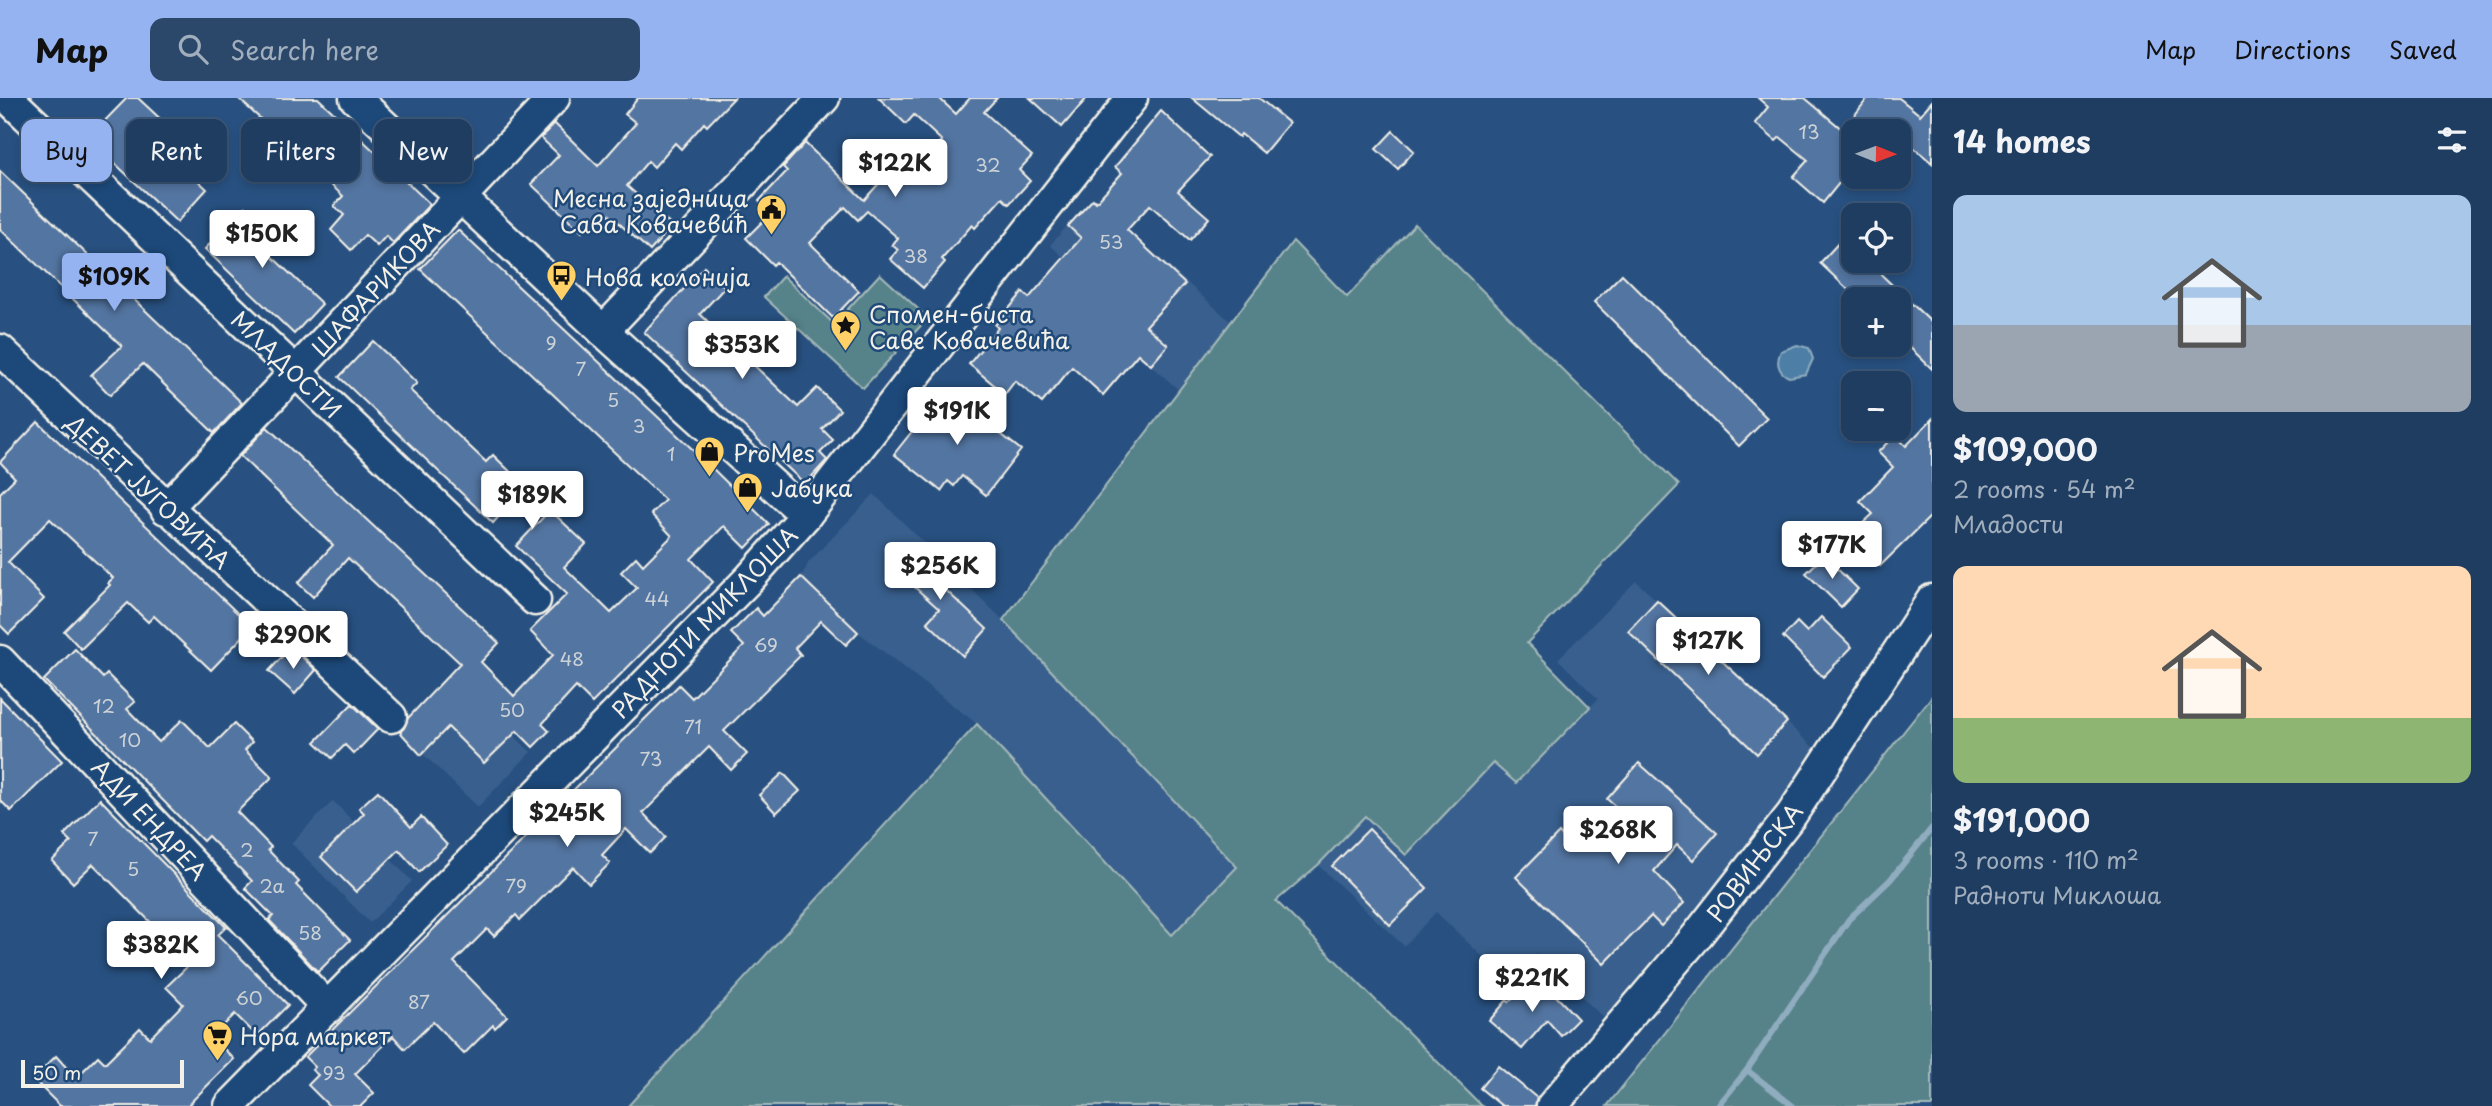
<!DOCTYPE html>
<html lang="en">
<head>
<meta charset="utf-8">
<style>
  body { margin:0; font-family:"Playpen Sans",sans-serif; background:#2b486a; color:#f1f3f6; height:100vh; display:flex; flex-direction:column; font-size:26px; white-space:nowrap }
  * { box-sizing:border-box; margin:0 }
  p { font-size:23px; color:#a1aebd }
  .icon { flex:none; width:38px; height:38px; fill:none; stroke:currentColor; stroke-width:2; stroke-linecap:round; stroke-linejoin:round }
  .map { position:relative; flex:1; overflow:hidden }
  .drawer { display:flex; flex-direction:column; background:#1e3d61; width:560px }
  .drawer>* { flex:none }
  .guide { position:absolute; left:21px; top:21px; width:665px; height:63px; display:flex; gap:14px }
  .needle { width:46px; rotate:91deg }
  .fabs { position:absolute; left:1841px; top:21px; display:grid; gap:14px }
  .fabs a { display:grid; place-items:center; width:70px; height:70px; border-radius:14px; background:#1e3d61; box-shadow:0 4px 10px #0003,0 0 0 2px #3c5676; font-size:35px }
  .scale { position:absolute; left:21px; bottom:18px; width:163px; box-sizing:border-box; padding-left:7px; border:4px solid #f4f1e8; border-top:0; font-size:19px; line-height:24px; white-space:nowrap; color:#f4f1e8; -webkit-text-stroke:5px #1f4a7a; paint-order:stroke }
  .price { position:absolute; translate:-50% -60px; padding:0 16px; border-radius:7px; background:#fff; color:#222; font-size:23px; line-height:46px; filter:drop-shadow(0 2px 4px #0008) }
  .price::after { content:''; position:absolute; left:50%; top:42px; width:21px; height:16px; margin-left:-10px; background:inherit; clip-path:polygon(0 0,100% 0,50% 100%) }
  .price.current { background:#95b2f1; color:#111 }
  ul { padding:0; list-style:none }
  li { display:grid; align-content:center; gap:14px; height:371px; padding:0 21px }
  li span { display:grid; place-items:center; height:217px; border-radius:14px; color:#555 }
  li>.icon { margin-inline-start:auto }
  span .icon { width:126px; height:126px; fill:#fffc; stroke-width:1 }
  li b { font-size:30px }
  h2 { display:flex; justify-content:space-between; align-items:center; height:84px; padding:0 21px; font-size:30px }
  .pill { padding:0 24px; border-radius:14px; background:#1e3d61; box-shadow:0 4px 10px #0003,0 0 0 2px #3c5676; font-size:24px; line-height:63px }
  .pill.current { background:#95b2f1; color:#111 }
  header { display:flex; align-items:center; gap:42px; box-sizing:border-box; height:98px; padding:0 35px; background:#95b2f1; color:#111 }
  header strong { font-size:33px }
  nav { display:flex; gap:38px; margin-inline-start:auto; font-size:24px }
  .search { width:490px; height:63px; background:#2b486a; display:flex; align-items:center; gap:18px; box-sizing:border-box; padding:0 24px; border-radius:14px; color:#a1aebd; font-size:26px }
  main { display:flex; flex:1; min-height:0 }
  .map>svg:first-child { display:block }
  .built { fill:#395f8d }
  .green { fill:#57828a; stroke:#a6bab9; stroke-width:2 }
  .water { fill:#4d7fa6; stroke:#90adc0; stroke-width:2 }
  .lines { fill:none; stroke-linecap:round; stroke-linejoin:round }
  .stream { stroke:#90adc0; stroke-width:6 }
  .building { fill:#5374a1; stroke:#f4f1e8; stroke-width:2 }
  .minor-casing { stroke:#f4f1e8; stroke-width:35 }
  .minor { stroke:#1f4a7a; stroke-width:30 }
  .labels { text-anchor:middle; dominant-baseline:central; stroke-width:5; stroke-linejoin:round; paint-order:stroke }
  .number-label { font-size:19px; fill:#ccd2d6 }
  .poi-label { font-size:23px; fill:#f4f1e8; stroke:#1f4a7a; text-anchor:start }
  .street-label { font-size:23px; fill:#f4f1e8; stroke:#1f4a7a }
</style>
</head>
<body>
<header>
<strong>Map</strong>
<div class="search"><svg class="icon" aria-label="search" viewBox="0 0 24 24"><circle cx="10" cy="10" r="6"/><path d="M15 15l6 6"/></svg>Search here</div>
<nav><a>Map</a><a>Directions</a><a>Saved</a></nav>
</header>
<main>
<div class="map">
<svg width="1932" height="1008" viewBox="0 0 1932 1008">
  <rect width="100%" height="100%" fill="#285181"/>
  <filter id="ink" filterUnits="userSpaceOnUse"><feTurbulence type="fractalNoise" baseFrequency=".0143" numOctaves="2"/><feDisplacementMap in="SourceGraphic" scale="14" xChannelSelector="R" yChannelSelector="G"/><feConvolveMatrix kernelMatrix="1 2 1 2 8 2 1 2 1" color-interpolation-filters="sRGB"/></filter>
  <g filter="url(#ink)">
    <!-- built -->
    <g class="built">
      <path d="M 1092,100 L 1238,230 L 1181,294 L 1087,210 L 1101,192 L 1050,147 Z"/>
      <path d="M 874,396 L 1003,522 L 1237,769 L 1172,837 L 977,626 L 858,534 L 801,479 L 809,464 Z"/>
      <path d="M 1636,483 L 1815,651 L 1751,746 L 1604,920 L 1536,856 L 1509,884 L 1436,814 L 1404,848 L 1318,767 L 1365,717 L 1493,665 L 1516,685 L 1598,601 L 1558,561 Z"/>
      <path d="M 450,576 L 531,654 L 478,709 L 397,631 Z"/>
      <path d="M 333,703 L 412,783 L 370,825 L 291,745 Z"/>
    </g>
    <!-- green -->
    <g class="green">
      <path d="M 1415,126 L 1679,387 L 1527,545 L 1590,609 L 1516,685 L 1493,665 L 1406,757 L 1365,718 L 1318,767 L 1276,803 L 1482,1008 L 628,1008 L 977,626 L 1172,837 L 1237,769 L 1003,522 L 1293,143 L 1347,199 Z"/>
      <path d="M 880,176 L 928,220 L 863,290 L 764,199 L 783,178 L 834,226 Z"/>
      <path d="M 1932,598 L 1932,1008 L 1607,1008 Z"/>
    </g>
    <!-- water -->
    <path class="water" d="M 1797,247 L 1809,250 L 1813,261 L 1806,276 L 1789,279 C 1777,274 1776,263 1781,253 Z"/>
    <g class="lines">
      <!-- stream -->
      <g class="stream">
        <path d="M 1747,972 L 1793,1008"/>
        <path d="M 1718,1008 L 1747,972 L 1849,821 L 1890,782 L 1932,730"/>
      </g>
    </g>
    <!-- building -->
    <g class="building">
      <path d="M 127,0 L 138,0 L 167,27 L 154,41 L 207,91 L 177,124 L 88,40 Z"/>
      <path d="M 238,0 L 318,0 L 430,106 L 393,145 L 386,138 L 377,148 L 365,137 L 351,152 L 331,132 L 344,117 L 334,108 L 343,98 Z"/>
      <path d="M 638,0 L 734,0 L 707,28 L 704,25 L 681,51 L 675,45 L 654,69 L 648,63 L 627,88 L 672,128 L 650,153 L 603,111 L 582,134 L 531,86 L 559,57 L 541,40 L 554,25 L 598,68 L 636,25 L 625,16 Z"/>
      <path d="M 879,0 L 939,0 L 956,16 L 970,0 L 997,0 L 984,14 L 1032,58 L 1019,72 L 1030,83 L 1009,106 L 1002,100 L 975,130 L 972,127 L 942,161 L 945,164 L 923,190 L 890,161 L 898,152 L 892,147 L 898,140 L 867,113 L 858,122 L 845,109 L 810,145 L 859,193 L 833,220 L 776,164 L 773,167 L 746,140 L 771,115 L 759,103 L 787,73 L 783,69 L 805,45 L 864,102 L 892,71 L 905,83 L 942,43 L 914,17 L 906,26 Z"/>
      <path d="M 1030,0 L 1087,0 L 1062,29 Z"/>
      <path d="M 1192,0 L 1259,0 L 1289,25 L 1264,55 L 1241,36 L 1239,39 Z"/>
      <path d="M 1758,0 L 1805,0 L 1843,32 L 1868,0 L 1899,0 L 1920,17 L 1932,3 L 1932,65 L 1899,37 L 1899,33 L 1853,33 L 1853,68 L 1823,105 L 1793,79 L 1808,62 L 1780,39 L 1776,43 L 1755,25 L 1768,9 Z"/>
      <path d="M 1161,13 L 1210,59 L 1178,93 L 1209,120 L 1190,142 L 1150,107 L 1127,132 L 1185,186 L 1146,228 L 1168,247 L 1151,267 L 1138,256 L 1103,297 L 1072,269 L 1042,305 L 1015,283 L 1005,296 L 969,266 L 998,230 L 995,227 L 1023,194 L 1029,200 L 1081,140 L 1068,128 L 1093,101 L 1096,104 L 1122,75 L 1115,69 Z"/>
      <path d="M 1393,33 L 1414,53 L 1398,71 L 1376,51 Z"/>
      <path d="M 0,73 L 242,305 L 214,335 L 143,266 L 110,297 L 91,277 L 122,248 L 0,131 Z"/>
      <path d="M 245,109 L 276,139 L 264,151 L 322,206 L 294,236 L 205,151 Z"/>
      <path d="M 458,132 L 704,362 L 769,426 L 746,450 L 724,428 L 691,461 L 713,484 L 592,605 L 576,589 L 542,626 L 549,633 L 533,649 L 517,633 L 484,665 L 448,629 L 421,657 L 400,634 L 404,630 L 408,620 L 460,565 L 348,460 L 313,499 L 298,485 L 333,447 L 240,358 L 267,329 L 499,545 L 481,564 L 514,598 L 553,557 L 530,533 L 567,496 L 516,448 L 550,412 L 586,446 L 564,469 L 611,515 L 637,490 L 621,474 L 636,459 L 643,467 L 672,438 L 651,416 L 665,402 L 420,171 Z"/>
      <path d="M 1843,140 L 1853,150 L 1853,163 L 1867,163 L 1932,225 L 1932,271 L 1899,239 L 1899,201 L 1858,201 L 1820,165 Z"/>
      <path d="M 704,169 L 725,189 L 700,216 L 798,309 L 817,290 L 840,312 L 822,331 L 833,342 L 820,355 L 827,362 L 805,386 L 644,234 Z"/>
      <path d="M 1622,176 L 1767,320 L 1739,348 L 1594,204 Z"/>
      <path d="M 373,243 L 417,285 L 410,292 L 486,364 L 493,357 L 526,389 L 493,425 L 339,279 Z"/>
      <path d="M 945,292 L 1021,352 L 986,397 L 962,378 L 954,388 L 948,383 L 941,393 L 894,356 Z"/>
      <path d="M 1932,321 L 1932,417 L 1880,468 L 1851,436 L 1873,416 L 1860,403 L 1893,369 L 1878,354 L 1895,337 L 1906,348 Z"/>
      <path d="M 38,324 L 252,529 L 211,572 L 154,518 L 148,524 L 128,505 L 81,551 L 64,533 L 110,487 L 108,485 L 113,480 L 50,421 L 8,464 L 44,501 L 9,536 L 0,527 L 0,395 L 15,380 L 0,364 Z"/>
      <path d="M 907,447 L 940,477 L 935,482 L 987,531 L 963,558 L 927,524 L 939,511 L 889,466 Z"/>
      <path d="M 1824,458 L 1858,491 L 1841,509 L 1806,475 Z"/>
      <path d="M 801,479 L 858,534 L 846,547 L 821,523 L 795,550 L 801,557 L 724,633 L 747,656 L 731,672 L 709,649 L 643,715 L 666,739 L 650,755 L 626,731 L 602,757 L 610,765 L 589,786 L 573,769 L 520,822 L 516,817 L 494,838 L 487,831 L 454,864 L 507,918 L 495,930 L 493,927 L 464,956 L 433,924 L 405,951 L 393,938 L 355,976 L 374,995 L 361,1008 L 329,1008 L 308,987 L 318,977 L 312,972 L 315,969 L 305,959 L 679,587 L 692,600 L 744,548 L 731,535 L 756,510 L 763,518 Z"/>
      <path d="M 1657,502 L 1787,624 L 1757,656 L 1628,533 Z"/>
      <path d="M 1821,519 L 1852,549 L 1823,579 L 1783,539 L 1797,524 L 1807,534 Z"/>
      <path d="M 291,549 L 316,572 L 295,596 L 269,573 Z"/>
      <path d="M 75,551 L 103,580 L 107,576 L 135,604 L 127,611 L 159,644 L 182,622 L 210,650 L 234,626 L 252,644 L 245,652 L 272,679 L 237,714 L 271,749 L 268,752 L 299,784 L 296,787 L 350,842 L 318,874 L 269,822 L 273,818 L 245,790 L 252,783 L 208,738 L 203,743 L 44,582 Z"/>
      <path d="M 0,600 L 62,663 L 11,713 L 0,702 Z"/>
      <path d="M 352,606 L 378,631 L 354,656 L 345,647 L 332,660 L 315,644 Z"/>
      <path d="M 1639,665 L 1717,735 L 1693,762 L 1677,747 L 1654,773 L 1684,805 L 1661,828 L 1651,818 L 1604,866 L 1516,779 L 1559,735 L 1574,751 L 1616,709 L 1607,701 Z"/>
      <path d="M 783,675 L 800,693 L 776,715 L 759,697 Z"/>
      <path d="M 378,693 L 411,729 L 421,719 L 447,747 L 419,774 L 399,752 L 356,794 L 321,759 L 364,715 L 359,710 Z"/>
      <path d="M 100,701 L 226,829 L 218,837 L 288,907 L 257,938 L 235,916 L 212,939 L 234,961 L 187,1008 L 60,1008 L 33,981 L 56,958 L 76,980 L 98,958 L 105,965 L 140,930 L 150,940 L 183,906 L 166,889 L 191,865 L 93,766 L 73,785 L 52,763 L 71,744 L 64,737 Z"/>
      <path d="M 1369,731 L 1427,790 L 1390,827 L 1332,768 Z"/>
      <path d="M 1537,878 L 1578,921 L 1561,938 L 1547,922 L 1522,951 L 1489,923 L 1507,902 L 1509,904 Z"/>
      <path d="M 1498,968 L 1537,1000 L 1535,1008 L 1502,1008 L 1480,990 Z"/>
    </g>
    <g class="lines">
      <defs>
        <g id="minor">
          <path d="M 8,0 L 535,502"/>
          <path d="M 355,0 L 603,233 L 806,417"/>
          <path d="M 603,233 L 824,0"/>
          <path d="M 0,252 L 391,619"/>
          <path d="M 166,411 L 554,0"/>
          <path d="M 0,563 L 328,910"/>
          <path d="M 230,1008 L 750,480 L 806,417 L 1132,0"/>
          <path d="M 1552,1008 L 1695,840 L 1792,716 L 1932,502"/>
        </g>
      </defs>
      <!-- minor casing -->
      <use href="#minor" class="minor-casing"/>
      <!-- minor -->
      <use href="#minor" class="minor"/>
    </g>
  </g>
  <!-- icons -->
  <defs>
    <symbol id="civic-pin" viewBox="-11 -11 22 30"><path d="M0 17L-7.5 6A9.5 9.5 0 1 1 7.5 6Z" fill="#ffd166" stroke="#1f4a7a"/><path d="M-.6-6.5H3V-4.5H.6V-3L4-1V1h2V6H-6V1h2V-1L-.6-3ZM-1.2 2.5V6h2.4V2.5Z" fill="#111"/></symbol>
    <symbol id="bus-pin" viewBox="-11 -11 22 30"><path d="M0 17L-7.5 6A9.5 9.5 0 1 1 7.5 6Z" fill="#ffd166" stroke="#1f4a7a"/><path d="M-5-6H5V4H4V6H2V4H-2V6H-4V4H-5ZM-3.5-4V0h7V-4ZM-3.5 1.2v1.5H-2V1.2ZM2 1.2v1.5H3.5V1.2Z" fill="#111"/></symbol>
    <symbol id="sight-pin" viewBox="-11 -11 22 30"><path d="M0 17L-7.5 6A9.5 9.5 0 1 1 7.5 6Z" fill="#ffd166" stroke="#1f4a7a"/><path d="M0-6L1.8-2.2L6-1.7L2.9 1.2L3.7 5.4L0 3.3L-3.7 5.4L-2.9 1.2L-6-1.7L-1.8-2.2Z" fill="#111"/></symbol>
    <symbol id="shop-pin" viewBox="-11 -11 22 30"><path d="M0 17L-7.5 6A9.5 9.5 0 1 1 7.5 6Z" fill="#ffd166" stroke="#1f4a7a"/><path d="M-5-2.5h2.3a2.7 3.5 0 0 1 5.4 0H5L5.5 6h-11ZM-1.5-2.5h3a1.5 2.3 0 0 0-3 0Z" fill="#111"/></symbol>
    <symbol id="supermarket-pin" viewBox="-11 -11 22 30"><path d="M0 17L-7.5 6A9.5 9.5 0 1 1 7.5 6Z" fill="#ffd166" stroke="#1f4a7a"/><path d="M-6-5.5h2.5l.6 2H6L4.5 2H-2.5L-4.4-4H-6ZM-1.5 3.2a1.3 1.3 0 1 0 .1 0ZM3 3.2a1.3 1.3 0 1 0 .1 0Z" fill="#111"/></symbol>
  </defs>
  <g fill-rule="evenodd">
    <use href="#civic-pin" x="754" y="94" width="35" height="47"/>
    <use href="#bus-pin" x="544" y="160" width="35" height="47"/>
    <use href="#sight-pin" x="828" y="210" width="35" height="47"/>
    <use href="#shop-pin" x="692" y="336" width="35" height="47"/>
    <use href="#shop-pin" x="730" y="372" width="35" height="47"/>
    <use href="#supermarket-pin" x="200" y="920" width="35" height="47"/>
  </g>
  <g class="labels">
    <!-- number labels -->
    <g class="number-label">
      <text x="1809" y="33">13</text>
      <text x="988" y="66">32</text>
      <text x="1111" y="143">53</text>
      <text x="916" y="157">38</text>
      <text x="551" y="244">9</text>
      <text x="581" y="270">7</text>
      <text x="613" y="301">5</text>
      <text x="639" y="327">3</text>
      <text x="671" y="355">1</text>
      <text x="657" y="500">44</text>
      <text x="766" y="546">69</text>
      <text x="572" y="560">48</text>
      <text x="104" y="607">12</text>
      <text x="512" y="611">50</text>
      <text x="693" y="628">71</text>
      <text x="130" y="641">10</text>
      <text x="651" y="660">73</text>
      <text x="93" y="740">7</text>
      <text x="247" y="751">2</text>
      <text x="133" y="770">5</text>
      <text x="272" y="787">2a</text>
      <text x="516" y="787">79</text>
      <text x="310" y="834">58</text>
      <text x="249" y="899">60</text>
      <text x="419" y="903">87</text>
      <text x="334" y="974">93</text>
    </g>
    <!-- poi labels -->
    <g class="poi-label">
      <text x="748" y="99" text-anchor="end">Месна заједница<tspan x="748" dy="26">Сава Ковачевић</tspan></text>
      <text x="585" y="178">Нова колонија</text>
      <text x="869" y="215">Спомен-биста<tspan x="869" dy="26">Саве Ковачевића</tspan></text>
      <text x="733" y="354">ProMes</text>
      <text x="771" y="389">Јабука</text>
      <text x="240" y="937">Нора маркет</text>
    </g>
    <!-- street labels -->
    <g class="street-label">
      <text transform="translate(375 190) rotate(-47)">ШАФАРИКОВА</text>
      <text transform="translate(287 266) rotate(44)">МЛАДОСТИ</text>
      <text transform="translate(149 393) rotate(43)">ДЕВЕТ ЈУГОВИЋА</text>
      <text transform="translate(704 524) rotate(-46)">РАДНОТИ МИКЛОША</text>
      <text transform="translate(150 721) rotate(47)">АДИ ЕНДРЕА</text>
      <text transform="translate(1754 764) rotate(-53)">РОВИЊСКА</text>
    </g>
  </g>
</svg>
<div class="fabs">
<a><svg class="needle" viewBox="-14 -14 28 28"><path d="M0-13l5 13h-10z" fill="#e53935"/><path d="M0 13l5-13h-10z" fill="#a1aebd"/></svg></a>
<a><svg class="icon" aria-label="locate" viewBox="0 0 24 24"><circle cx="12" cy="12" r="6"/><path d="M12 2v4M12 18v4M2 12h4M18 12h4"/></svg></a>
<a>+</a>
<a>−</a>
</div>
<div class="scale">50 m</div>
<b class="price" style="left:895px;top:101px">$122K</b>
<b class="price" style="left:262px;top:172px">$150K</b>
<b class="price current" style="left:114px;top:215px">$109K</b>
<b class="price" style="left:742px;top:283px">$353K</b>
<b class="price" style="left:957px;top:349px">$191K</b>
<b class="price" style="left:532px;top:433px">$189K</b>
<b class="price" style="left:1832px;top:483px">$177K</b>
<b class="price" style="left:940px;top:504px">$256K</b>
<b class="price" style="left:293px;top:573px">$290K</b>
<b class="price" style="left:1708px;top:579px">$127K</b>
<b class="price" style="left:567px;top:751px">$245K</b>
<b class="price" style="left:1618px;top:768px">$268K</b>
<b class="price" style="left:161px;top:883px">$382K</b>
<b class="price" style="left:1532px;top:916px">$221K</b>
<div class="guide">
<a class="pill current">Buy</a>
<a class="pill">Rent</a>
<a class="pill">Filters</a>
<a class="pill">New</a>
</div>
</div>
<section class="drawer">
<h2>14 homes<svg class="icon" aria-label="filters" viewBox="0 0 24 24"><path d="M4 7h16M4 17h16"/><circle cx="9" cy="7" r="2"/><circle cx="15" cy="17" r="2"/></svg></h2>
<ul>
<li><span style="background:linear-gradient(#a9c7e8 60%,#9aa5b1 0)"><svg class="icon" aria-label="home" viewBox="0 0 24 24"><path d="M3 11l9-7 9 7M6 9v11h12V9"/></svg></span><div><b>$109,000</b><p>2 rooms · 54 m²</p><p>Младости</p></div></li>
<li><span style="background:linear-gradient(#ffd9b3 70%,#8fb573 0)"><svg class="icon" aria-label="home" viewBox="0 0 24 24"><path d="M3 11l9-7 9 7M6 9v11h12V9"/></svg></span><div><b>$191,000</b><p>3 rooms · 110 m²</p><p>Радноти Миклоша</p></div></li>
</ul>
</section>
</main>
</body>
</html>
